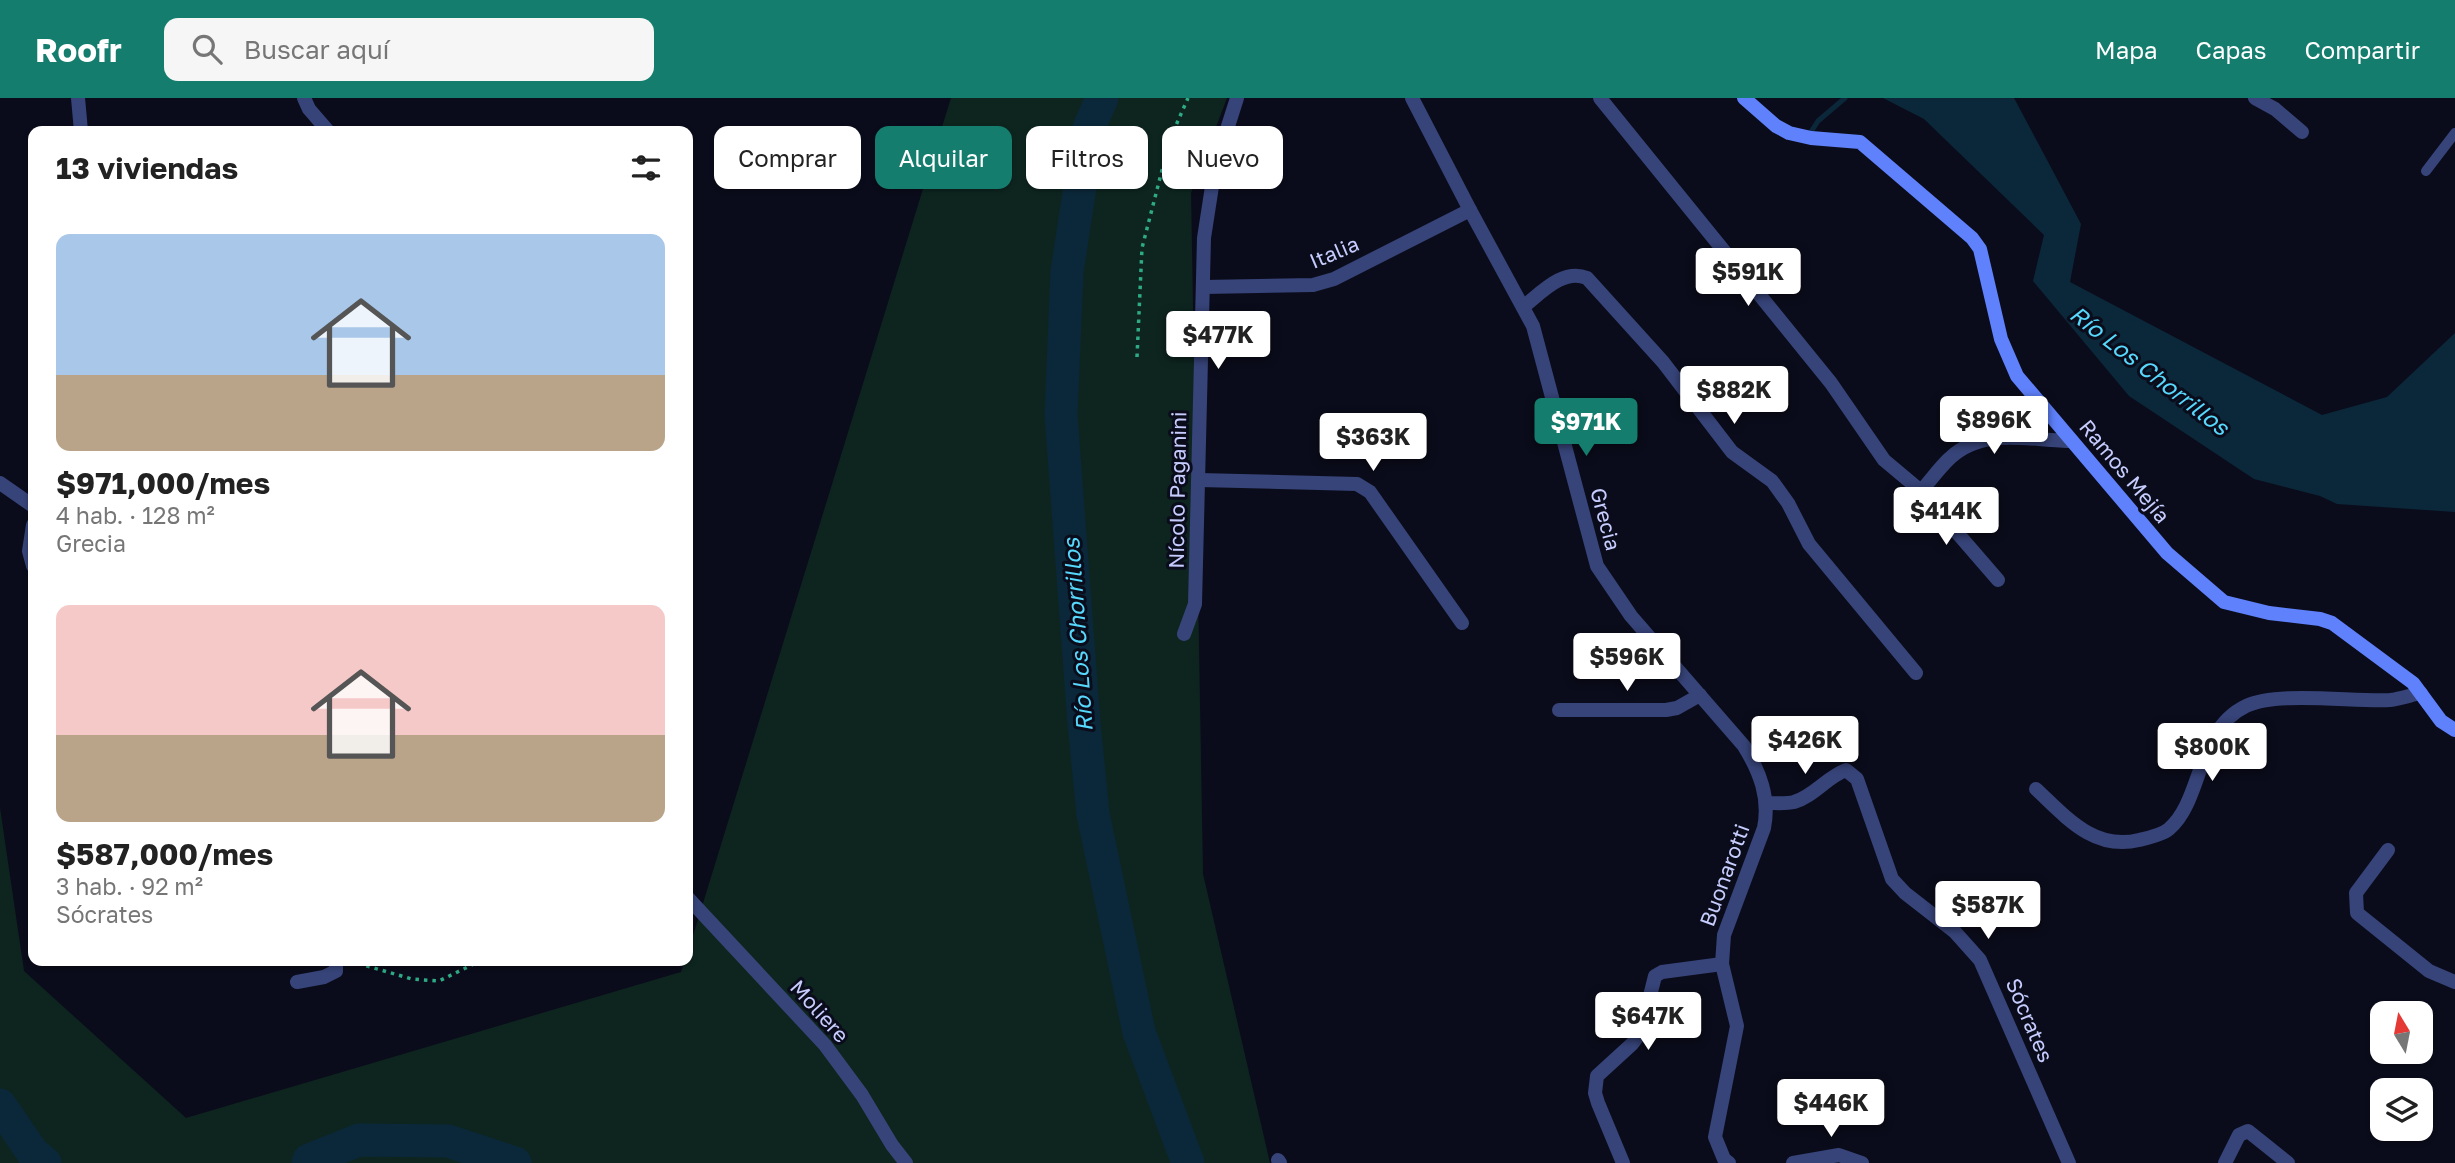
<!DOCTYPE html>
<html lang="es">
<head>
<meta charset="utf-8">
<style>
  body { margin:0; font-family:"Golos Text",sans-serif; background:#f6f6f6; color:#222; height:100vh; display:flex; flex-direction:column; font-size:26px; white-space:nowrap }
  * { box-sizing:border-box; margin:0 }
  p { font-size:23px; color:#767676 }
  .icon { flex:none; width:38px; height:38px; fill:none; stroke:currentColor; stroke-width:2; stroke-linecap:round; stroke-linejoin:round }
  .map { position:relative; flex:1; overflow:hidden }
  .side { position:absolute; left:28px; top:28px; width:665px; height:840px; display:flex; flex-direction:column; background:#fff; border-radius:14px; box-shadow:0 2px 5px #0004 }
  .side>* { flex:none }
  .guide { position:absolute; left:714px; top:28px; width:665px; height:63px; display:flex; gap:14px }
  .needle { width:46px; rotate:350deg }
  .tools { position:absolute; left:2370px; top:903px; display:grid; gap:14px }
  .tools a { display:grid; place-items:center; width:63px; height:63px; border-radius:14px; background:#fff; box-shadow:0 2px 5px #0004; font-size:35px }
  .price { position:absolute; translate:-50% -60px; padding:0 16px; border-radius:7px; background:#fff; color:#222; font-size:23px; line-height:46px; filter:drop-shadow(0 2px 4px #0008) }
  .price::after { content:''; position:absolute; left:50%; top:42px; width:21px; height:16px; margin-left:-10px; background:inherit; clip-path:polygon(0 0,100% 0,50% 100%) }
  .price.selected { background:#147d6e; color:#fff }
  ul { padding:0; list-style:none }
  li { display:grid; align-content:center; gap:14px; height:371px; padding:0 28px }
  li span { display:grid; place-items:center; height:217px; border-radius:14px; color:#555 }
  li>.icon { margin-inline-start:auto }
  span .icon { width:126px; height:126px; fill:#fffc; stroke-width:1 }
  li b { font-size:30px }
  h2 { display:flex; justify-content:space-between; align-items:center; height:84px; padding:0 28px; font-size:30px }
  .tag { padding:0 24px; border-radius:14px; background:#fff; box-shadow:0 2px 5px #0004; font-size:24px; line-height:63px }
  .tag.selected { background:#147d6e; color:#fff }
  header { display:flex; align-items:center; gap:42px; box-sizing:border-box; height:98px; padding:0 35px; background:#147d6e; color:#fff }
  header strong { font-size:33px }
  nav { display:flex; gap:38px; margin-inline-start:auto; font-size:24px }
  .search { width:490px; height:63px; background:#f6f6f6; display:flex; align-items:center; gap:18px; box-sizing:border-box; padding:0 24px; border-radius:14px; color:#767676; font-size:26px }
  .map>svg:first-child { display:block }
  .green { fill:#0e251f }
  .water { fill:#0b283a }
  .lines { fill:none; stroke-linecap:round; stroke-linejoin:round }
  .stream { stroke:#0b283a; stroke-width:5 }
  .river { stroke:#0b283a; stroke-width:33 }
  .path { stroke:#2eaa85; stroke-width:3.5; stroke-dasharray:3.5 5; stroke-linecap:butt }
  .lane { stroke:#374479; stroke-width:10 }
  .street { stroke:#374479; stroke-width:14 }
  .secondary { stroke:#5f81fc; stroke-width:14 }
  .labels { text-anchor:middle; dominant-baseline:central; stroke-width:6; stroke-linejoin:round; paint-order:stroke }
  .street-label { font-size:21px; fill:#c6cdfe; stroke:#0b0c1b }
  .water-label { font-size:23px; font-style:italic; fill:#56d7fc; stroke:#0b0c1b }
</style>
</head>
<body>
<header>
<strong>Roofr</strong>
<div class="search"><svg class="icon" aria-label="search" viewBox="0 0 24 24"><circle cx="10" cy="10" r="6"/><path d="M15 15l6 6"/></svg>Buscar aquí</div>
<nav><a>Mapa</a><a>Capas</a><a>Compartir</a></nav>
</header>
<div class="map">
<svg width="2455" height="1065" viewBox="0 0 2455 1065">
  <rect width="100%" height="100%" fill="#0b0c1b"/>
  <!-- green -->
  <path class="green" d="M 951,0 L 1227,0 L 1191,95 L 1203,776 L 1270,1065 L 0,1065 L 0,710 L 24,873 L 186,1020 L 681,874 L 685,863 L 688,863 L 688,854 Z"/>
  <!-- water -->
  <path class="water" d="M 1883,0 L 2014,0 L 2081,126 L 2070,184 L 2322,317 L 2387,299 L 2455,235 L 2455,414 L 2337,406 L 2320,398 L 2254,381 L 2129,298 L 2033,183 L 2044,137 L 1924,21 Z"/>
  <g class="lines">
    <!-- stream -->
    <path class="stream" d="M 1809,37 L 1818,23 L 1845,0"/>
    <!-- river -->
    <g class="river">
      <path d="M 1102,0 L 1089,30 L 1067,174 L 1061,317 L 1084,625 L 1093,716 L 1139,934 L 1188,1065"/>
      <path d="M 0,1007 L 32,1054 L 45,1065"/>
      <path d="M 308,1065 L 309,1062 L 359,1042 L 448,1043 L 515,1065"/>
    </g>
    <!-- path -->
    <g class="path">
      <path d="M 1137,259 L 1142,150 L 1170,41 L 1188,0"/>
      <path d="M 350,863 L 412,881 L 439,883 L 480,863"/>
    </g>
    <!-- lane -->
    <path class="lane" d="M 2426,73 L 2455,35"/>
    <!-- street -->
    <g class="street">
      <path d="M 78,0 L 81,33"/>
      <path d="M 304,0 L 309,11 L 328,33"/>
      <path d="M 1412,0 L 1470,112 L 1533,228 L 1597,468 L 1631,518 L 1744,648 C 1760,674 1770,700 1764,730 L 1724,837 L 1722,866 L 1737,928 L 1715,1039 L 1724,1061 L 1729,1065"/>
      <path d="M 1600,0 L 1831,285 L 1884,362 L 1921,393 L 1998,482"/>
      <path d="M 2255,0 L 2275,11 L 2302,34"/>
      <path d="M 1204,189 L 1313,187 L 1334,181 L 1470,112"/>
      <path d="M 1523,209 C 1541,195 1563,170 1587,180 L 1663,264 L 1732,354 L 1772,383 L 1788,405 L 1809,446 L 1916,575"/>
      <path d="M 1199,382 L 1357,386 L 1370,394 L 1462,525"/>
      <path d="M 0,385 L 33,408"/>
      <path d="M 1921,393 C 1931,382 1940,369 1950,360 C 1984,328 2031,343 2072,343"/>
      <path d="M 33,427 L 29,453 L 33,468"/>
      <path d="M 1184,536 L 1195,506 L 1204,140 L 1215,69 L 1237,0"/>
      <path d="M 1559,612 L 1666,612 L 1677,610 L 1700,597"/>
      <path d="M 2036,691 C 2066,719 2094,753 2139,742 C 2148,740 2162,737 2169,731 C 2203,702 2196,632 2246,608 C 2277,593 2353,604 2390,602 C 2400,601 2411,597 2421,595"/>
      <path d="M 1767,705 C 1776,705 1786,706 1794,704 C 1814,698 1827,679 1846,672 L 1857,681 L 1892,781 L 1905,795 L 1955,834 L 1980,862 L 2069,1065"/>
      <path d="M 2388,752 L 2356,795 L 2357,815 L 2429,873 L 2455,884"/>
      <path d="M 688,800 L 825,947 L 862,997 L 892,1047 L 906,1065"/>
      <path d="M 297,884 L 324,879 L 336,873 L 336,863"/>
      <path d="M 1278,1062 L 1280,1065"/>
      <path d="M 1623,1065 L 1598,1005 L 1595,995 L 1597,978 L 1632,946 L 1641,934 L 1655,878 L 1662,874 L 1722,866"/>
      <path d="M 1793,1065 L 1839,1057 L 1862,1065"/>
      <path d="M 2225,1065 L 2239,1037 L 2248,1033 L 2288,1065"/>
    </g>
    <!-- secondary -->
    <path class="secondary" d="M 1744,0 L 1776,28 L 1789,35 L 1811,40 L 1860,44 L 1972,140 L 1980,151 L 2001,241 L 2017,278 L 2167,455 L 2224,504 L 2269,515 L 2320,521 L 2332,525 L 2413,585 L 2441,623 L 2455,632"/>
  </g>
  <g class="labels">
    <!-- street labels -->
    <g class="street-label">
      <text transform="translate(1334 154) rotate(-23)">Italia</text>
      <text transform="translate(2125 373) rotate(50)">Ramos Mejía</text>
      <text transform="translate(1177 392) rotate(-89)">Nícolo Paganini</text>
      <text transform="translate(1606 421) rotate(75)">Grecia</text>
      <text transform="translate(1724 777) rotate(-70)">Buonarotti</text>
      <text transform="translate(820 913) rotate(48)">Moliere</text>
      <text transform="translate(2030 922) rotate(67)">Sócrates</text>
    </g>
    <!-- water labels -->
    <g class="water-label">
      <text transform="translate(2150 272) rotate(38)">Río Los Chorrillos</text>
      <text transform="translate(1077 537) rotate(-94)">Río Los Chorrillos</text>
    </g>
  </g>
</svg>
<div class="tools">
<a><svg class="needle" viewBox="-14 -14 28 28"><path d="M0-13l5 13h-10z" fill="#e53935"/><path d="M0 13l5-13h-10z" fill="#767676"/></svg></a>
<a><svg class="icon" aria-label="layers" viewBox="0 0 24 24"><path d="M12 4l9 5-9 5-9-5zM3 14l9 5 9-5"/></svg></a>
</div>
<b class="price" style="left:1748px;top:210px">$591K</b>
<b class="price" style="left:1218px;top:273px">$477K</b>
<b class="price" style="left:1734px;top:328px">$882K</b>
<b class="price" style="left:1994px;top:358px">$896K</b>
<b class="price selected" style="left:1586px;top:360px">$971K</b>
<b class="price" style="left:1373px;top:375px">$363K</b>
<b class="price" style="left:1946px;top:449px">$414K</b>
<b class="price" style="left:1627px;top:595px">$596K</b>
<b class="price" style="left:1805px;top:678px">$426K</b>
<b class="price" style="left:2212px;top:685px">$800K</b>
<b class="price" style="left:1988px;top:843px">$587K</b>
<b class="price" style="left:1648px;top:954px">$647K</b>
<b class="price" style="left:1831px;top:1041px">$446K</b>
<div class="guide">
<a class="tag">Comprar</a>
<a class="tag selected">Alquilar</a>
<a class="tag">Filtros</a>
<a class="tag">Nuevo</a>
</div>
<section class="side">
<h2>13 viviendas<svg class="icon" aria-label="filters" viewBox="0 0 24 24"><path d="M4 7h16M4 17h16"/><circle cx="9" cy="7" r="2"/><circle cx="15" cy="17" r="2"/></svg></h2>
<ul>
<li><span style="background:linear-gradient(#a9c7e8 65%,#b9a48a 0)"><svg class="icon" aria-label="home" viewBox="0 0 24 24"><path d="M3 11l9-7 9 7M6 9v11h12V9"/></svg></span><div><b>$971,000/mes</b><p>4 hab. · 128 m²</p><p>Grecia</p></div></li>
<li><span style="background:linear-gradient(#f6c9c9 60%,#b9a48a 0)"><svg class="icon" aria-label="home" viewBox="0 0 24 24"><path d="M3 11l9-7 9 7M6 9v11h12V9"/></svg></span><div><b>$587,000/mes</b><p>3 hab. · 92 m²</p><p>Sócrates</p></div></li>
</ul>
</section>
</div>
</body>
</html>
